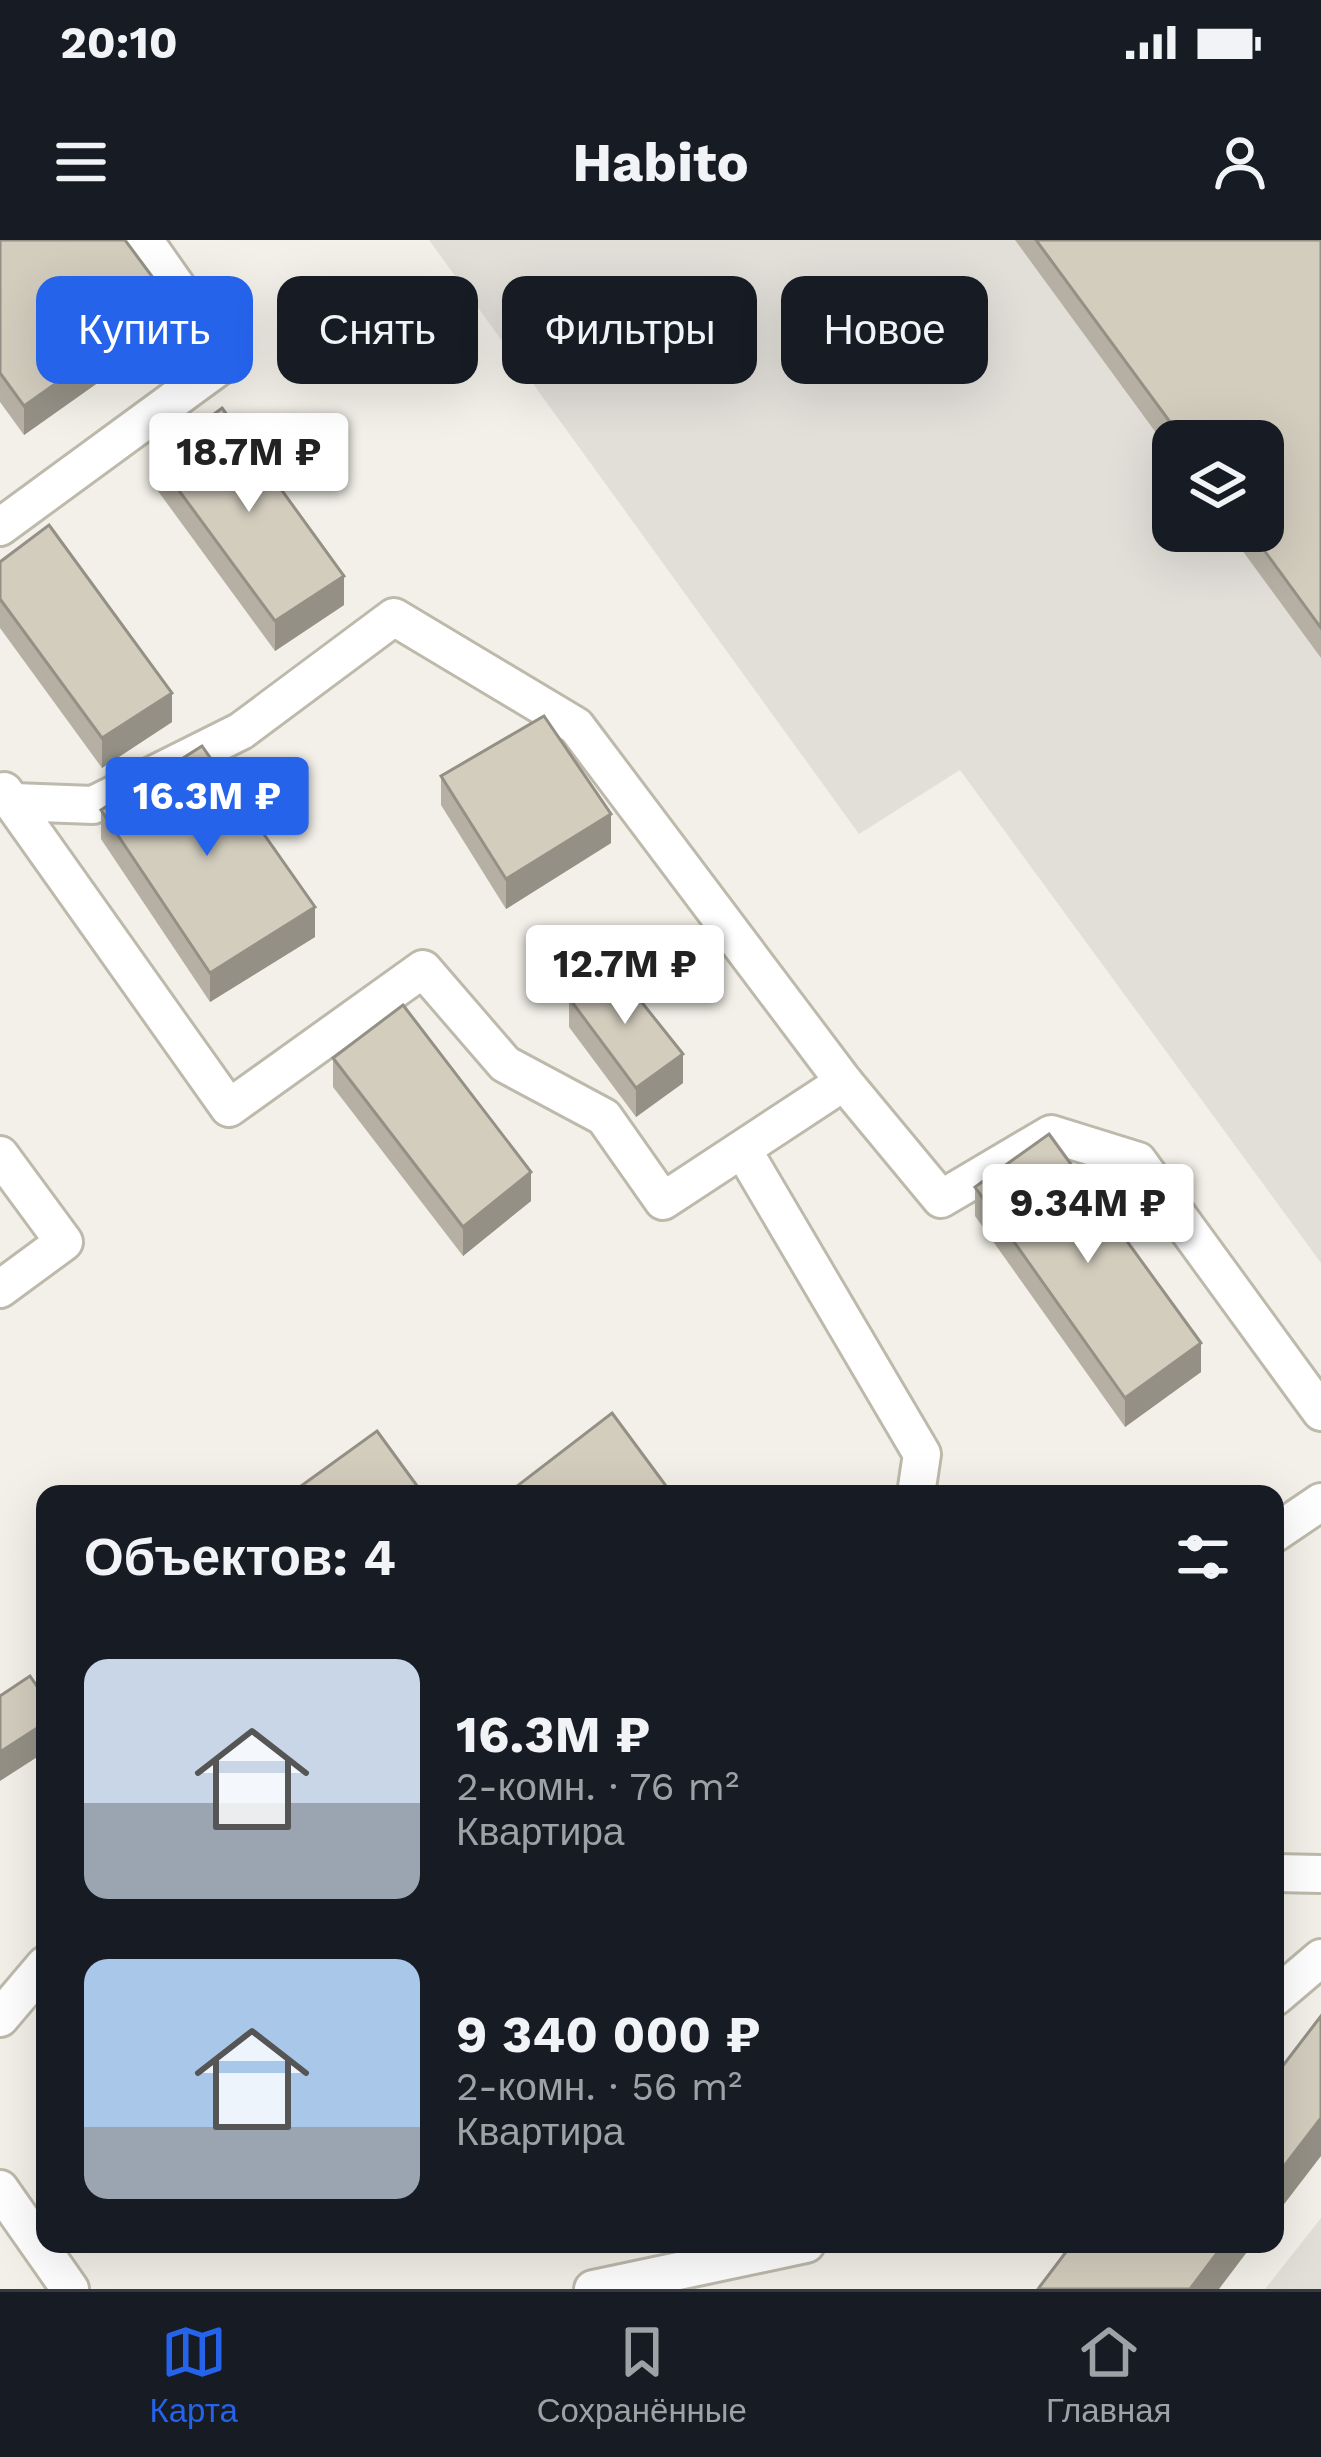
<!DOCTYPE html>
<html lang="ru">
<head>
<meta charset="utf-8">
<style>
  body { margin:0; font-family:"Work Sans",sans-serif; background:#242831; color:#f1f3f6; height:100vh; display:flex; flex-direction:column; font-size:45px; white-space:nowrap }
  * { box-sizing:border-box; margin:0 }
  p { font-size:39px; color:#9ea1a6 }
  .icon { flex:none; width:66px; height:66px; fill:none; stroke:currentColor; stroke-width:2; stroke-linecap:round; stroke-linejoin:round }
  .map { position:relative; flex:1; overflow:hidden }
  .panel { position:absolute; left:36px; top:1245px; width:1248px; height:768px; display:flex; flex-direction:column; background:#171b24; border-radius:24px; box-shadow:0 12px 48px #0002 }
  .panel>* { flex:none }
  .guide { position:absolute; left:36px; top:36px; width:1251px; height:108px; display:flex; gap:24px }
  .tools { position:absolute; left:1152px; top:180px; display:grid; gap:24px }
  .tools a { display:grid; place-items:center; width:132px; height:132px; border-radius:24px; background:#171b24; box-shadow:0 12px 48px #0002; font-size:60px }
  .price { position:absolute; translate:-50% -102px; padding:0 27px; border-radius:12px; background:#fff; color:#222; font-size:39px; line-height:78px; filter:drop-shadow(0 3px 6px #0008) }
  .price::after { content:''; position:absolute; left:50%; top:72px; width:36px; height:27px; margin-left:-18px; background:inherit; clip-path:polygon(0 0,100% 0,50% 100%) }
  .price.current { background:#2563eb; color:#fff }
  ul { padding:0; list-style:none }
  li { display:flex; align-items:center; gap:36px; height:300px; padding:0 48px }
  li span { display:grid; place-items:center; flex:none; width:336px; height:240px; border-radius:24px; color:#555 }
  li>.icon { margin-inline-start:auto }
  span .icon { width:144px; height:144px; fill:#fffc; stroke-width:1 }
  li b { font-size:51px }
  h2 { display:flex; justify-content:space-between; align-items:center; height:144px; padding:0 48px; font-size:51px }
  .tag { padding:0 42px; border-radius:24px; background:#171b24; box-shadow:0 12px 48px #0002; font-size:42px; line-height:108px }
  .tag.current { background:#2563eb; color:#fff }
  .status { display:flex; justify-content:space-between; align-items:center; height:84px; padding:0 60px; background:#171b24; direction:ltr }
  .status svg { height:33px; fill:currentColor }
  header { display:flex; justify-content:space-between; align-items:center; height:156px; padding:0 48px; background:#171b24; font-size:54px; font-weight:700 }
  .tabs { display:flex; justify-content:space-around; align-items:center; height:168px; border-top:3px solid #363941; background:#171b24; font-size:33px; color:#9ea1a6 }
  .tabs a { display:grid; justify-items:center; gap:6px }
  .tabs .current { color:#2563eb }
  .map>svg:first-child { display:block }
  .industrial { fill:#e2dfd9; fill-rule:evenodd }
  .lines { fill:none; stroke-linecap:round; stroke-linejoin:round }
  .minor-casing { stroke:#bdb9ab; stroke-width:42 }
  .minor { stroke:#fff; stroke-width:36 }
  .wall { fill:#b5b0a3 }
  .shaded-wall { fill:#949085 }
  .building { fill:#d3cdbe; stroke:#949085; stroke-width:3 }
</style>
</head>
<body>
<div class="status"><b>20:10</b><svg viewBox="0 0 49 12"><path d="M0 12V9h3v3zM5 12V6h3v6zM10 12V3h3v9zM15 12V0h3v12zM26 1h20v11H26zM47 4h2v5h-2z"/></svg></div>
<header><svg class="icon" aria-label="menu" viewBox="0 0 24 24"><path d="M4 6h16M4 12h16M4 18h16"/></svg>Habito<svg class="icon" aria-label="person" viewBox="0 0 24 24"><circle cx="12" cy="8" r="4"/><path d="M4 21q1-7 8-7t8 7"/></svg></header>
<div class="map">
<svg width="1321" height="2049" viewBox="0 0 1321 2049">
  <rect width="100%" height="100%" fill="#f2f0e8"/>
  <!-- industrial -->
  <g class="industrial">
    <path d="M 429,0 L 1321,0 L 1321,1023 L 960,530 L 859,594 ZM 1173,201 L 1263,201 L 1263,291 L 1173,291 Z"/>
    <path d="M 1321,1978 L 1321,2049 L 1265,2049 Z"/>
  </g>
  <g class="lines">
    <defs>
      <g id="minor">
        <path d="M 0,287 L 228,120 L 144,0"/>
        <path d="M 4,551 L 229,868 L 423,729 L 505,824 L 604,877 L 663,961 L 844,842"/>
        <path d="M 14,562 L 93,565 L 241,491 L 394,377 L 576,486 L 844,842 L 941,959 L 1051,894 L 1138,921 L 1321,1172"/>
        <path d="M 743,910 L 922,1214 L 916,1254"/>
        <path d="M 0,915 L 64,1002 L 0,1049"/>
        <path d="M 1275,1293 L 1321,1262"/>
        <path d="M 1275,1633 L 1321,1634"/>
        <path d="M 1275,1757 L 1321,1718"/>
        <path d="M 0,1778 L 45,1725"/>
        <path d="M 0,1949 L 70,2049"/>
        <path d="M 593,2049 L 806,2004"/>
      </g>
    </defs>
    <!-- minor casing -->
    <use href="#minor" class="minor-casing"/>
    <!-- minor -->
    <use href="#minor" class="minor"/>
  </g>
  <!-- wall -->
  <g class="wall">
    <path d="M 0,0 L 171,91 L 24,195 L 0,162 Z"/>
    <path d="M 1015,0 L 1321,0 L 1321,418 L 1228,291 L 1263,291 L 1263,201 L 1173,201 L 1173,216 Z"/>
    <path d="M 155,218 L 344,365 L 275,411 L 155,247 Z"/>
    <path d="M 0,322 L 172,482 L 102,528 L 0,388 Z"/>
    <path d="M 441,536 L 611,603 L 506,669 L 441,565 Z"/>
    <path d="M 101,570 L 315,697 L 210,762 L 101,599 Z"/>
    <path d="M 569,758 L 683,843 L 636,877 L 569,787 Z"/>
    <path d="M 333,818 L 531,961 L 463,1016 L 333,847 Z"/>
    <path d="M 975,947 L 1201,1132 L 1125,1187 L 975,976 Z"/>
  </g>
  <!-- shaded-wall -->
  <g class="shaded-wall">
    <path d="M 171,62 L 171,91 L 24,195 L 24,166 Z"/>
    <path d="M 344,336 L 344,365 L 275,411 L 275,381 Z"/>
    <path d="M 172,453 L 172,482 L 102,528 L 102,498 Z"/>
    <path d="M 611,574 L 611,603 L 506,669 L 506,639 Z"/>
    <path d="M 315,667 L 315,697 L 210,762 L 210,733 Z"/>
    <path d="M 683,814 L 683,843 L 636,877 L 636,848 Z"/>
    <path d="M 531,932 L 531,961 L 463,1016 L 463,987 Z"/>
    <path d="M 1201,1103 L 1201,1132 L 1125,1187 L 1125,1158 Z"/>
    <path d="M 45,1483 L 45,1512 L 0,1541 L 0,1512 Z"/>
    <path d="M 1321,1878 L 1321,1916 L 1275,1976 L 1275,1938 Z"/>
    <path d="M 1224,2004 L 1253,2004 L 1219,2049 L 1190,2049 Z"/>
  </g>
  <!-- building -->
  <g class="building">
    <path d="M 0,0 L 125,0 L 171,62 L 24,166 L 0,133 Z"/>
    <path d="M 1036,0 L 1321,0 L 1321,388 L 1250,291 L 1263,291 L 1263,201 L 1184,201 Z"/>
    <path d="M 222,168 L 344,336 L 275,381 L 155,218 Z"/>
    <path d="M 49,285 L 172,453 L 102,498 L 0,359 L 0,322 Z"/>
    <path d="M 544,476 L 611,574 L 506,639 L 441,536 Z"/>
    <path d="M 202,506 L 315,667 L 210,733 L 101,570 Z"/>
    <path d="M 612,725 L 683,814 L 636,848 L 569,758 Z"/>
    <path d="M 403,765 L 531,932 L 463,987 L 333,818 Z"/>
    <path d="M 1049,894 L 1201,1103 L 1125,1158 L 975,947 Z"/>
    <path d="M 612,1173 L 672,1254 L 507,1254 Z"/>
    <path d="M 377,1191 L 423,1254 L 290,1254 Z"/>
    <path d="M 30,1436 L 45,1458 L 45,1483 L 0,1512 L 0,1456 Z"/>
    <path d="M 1321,1776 L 1321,1878 L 1275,1938 L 1275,1836 Z"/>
    <path d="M 1072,2004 L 1224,2004 L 1190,2049 L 1038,2049 Z"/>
  </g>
</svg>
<div class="tools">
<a><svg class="icon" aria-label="layers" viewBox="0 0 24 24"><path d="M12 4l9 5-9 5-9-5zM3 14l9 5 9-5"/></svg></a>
</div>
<b class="price" style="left:249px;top:275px">18.7M ₽</b>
<b class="price current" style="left:207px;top:619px">16.3M ₽</b>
<b class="price" style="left:625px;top:787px">12.7M ₽</b>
<b class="price" style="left:1088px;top:1026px">9.34M ₽</b>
<div class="guide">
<a class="tag current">Купить</a>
<a class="tag">Снять</a>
<a class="tag">Фильтры</a>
<a class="tag">Новое</a>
</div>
<section class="panel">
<h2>Объектов: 4<svg class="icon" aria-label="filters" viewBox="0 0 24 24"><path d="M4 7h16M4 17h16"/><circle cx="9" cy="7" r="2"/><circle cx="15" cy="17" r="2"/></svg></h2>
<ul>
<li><span style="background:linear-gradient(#c9d6e8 60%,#9aa5b1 0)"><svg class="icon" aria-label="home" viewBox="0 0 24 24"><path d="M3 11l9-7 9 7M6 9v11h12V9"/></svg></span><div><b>16.3M ₽</b><p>2-комн. · 76 m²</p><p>Квартира</p></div></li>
<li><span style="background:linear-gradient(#a9c7e8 70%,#9aa5b1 0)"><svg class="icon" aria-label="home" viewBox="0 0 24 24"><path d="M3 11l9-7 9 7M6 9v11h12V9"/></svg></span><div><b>9 340 000 ₽</b><p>2-комн. · 56 m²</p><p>Квартира</p></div></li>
</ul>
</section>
</div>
<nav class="tabs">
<a class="current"><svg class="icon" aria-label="map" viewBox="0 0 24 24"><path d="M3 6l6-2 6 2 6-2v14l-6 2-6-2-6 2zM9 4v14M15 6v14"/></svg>Карта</a>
<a><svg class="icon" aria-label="saved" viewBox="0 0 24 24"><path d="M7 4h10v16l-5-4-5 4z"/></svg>Сохранённые</a>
<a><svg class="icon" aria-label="home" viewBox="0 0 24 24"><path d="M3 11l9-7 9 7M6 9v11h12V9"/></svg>Главная</a>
</nav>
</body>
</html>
